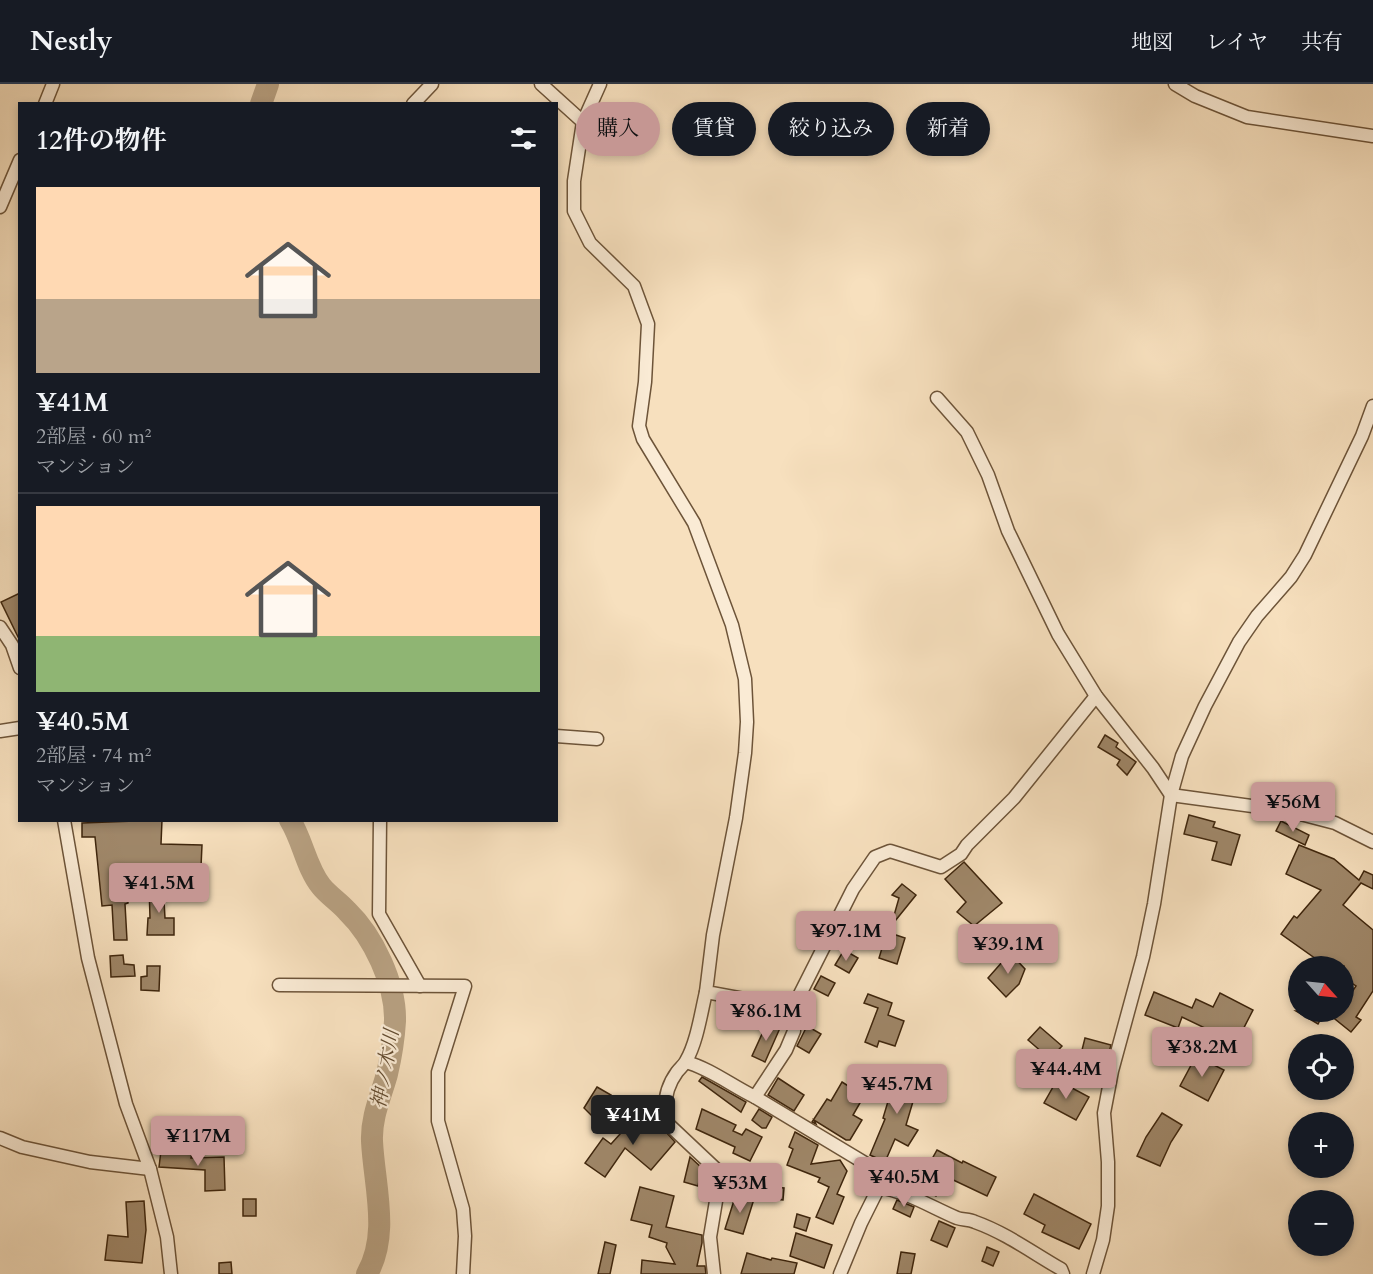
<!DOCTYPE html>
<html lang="ja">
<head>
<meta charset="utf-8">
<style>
  body { margin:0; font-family:Cardo,"Noto Serif JP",serif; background:#20242c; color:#f1f3f6; height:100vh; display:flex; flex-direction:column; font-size:22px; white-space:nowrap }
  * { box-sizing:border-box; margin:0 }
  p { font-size:20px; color:#9ea1a6 }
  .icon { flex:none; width:33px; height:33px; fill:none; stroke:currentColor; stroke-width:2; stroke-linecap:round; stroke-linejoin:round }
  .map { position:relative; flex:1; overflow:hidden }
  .panel { position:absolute; left:18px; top:18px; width:540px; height:720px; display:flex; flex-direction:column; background:#171b24; border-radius:0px; box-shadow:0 3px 9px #0003 }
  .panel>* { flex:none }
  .banner { position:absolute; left:576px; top:18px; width:570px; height:54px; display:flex; gap:12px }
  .needle { width:39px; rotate:117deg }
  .controls { position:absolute; left:1288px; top:872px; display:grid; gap:12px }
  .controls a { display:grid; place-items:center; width:66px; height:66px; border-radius:50%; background:#171b24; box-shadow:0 3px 9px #0003; font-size:30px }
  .price { position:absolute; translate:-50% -51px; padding:0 14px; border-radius:6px; background:#c59692; color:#111; font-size:20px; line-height:39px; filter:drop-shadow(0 2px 3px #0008) }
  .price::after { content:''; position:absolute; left:50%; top:36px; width:18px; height:14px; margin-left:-9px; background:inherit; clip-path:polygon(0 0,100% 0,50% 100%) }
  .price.current { background:#222; color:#fff }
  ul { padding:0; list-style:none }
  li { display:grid; align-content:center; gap:12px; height:318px; padding:0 18px }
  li+li { border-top:2px solid #363941 }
  li span { display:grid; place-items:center; height:186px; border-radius:0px; color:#555 }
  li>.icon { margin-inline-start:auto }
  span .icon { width:108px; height:108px; fill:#fffc; stroke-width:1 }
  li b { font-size:26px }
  h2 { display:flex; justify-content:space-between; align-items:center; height:72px; padding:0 18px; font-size:26px }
  .tag { padding:0 21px; border-radius:27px; background:#171b24; box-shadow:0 3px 9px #0003; font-size:21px; line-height:54px }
  .tag.current { background:#c59692; color:#111 }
  header { display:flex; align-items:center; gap:36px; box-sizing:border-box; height:84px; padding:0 30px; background:#171b24; border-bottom:2px solid #363941 }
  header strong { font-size:28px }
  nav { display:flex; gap:33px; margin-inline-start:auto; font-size:21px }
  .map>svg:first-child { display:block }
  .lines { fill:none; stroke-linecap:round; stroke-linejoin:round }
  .river { stroke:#b8a182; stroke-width:22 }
  .building { fill:#9f8769; stroke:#3f260d; stroke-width:1.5 }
  .minor-casing { stroke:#6d5439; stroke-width:15 }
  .minor { stroke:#faebd5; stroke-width:12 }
  .labels { text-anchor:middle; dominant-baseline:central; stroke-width:4.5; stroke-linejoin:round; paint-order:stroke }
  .water-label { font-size:20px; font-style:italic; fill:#634b30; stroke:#faebd5 }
</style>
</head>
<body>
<header>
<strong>Nestly</strong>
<nav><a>地図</a><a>レイヤ</a><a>共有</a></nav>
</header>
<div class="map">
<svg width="1373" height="1190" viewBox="0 0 1373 1190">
  <rect width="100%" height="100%" fill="#f7e0be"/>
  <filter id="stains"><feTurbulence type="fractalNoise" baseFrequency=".00333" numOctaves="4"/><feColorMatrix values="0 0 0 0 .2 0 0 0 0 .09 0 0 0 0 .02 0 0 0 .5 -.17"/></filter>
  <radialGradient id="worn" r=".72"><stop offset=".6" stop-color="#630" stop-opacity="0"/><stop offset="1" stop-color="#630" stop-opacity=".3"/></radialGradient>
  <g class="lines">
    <!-- river -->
    <g class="river">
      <path d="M 261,20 L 268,0"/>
      <path d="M 290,736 C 303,757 306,783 321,802 C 328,811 339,818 347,827 C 373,852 396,900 395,937 C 394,954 391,973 387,990 C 381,1012 371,1033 372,1057 C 374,1101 390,1150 367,1190"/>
    </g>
  </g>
  <!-- building -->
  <g class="building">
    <path d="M 20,509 L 20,557 L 1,518 Z"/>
    <path d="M 1105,651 L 1118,659 L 1116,663 L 1136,678 L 1127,691 L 1117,681 L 1120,676 L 1098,663 Z"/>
    <path d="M 1189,731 L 1215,738 L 1213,743 L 1240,751 L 1231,781 L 1212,776 L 1217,758 L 1184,750 Z"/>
    <path d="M 162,736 L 161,760 L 202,761 L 201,783 L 125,782 L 128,819 L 125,820 L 127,856 L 114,856 L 112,821 L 102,822 L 95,753 L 82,753 L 82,739 Z"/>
    <path d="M 1281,737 L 1309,751 L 1305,761 L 1276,747 Z"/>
    <path d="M 1299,761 L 1334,775 L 1359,796 L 1364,787 L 1373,791 L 1373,805 L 1361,799 L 1343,821 L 1373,846 L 1373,907 L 1356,933 L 1361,936 L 1351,948 L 1325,927 L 1318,940 L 1296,927 L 1344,927 L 1344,920 L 1356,902 L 1344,894 L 1344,882 L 1326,882 L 1281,850 L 1294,832 L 1297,834 L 1321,806 L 1286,790 Z"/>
    <path d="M 964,778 L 1002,819 L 974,842 L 957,828 L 966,818 L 945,795 Z"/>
    <path d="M 163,800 L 165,834 L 174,834 L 174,851 L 147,851 L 148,834 L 150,834 L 149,801 Z"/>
    <path d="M 902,800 L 916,811 L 891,842 L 899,814 L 892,811 Z"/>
    <path d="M 861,828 L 876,836 L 868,850 L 854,842 Z"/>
    <path d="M 887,848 L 905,854 L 897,880 L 879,874 Z"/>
    <path d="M 844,866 L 858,874 L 849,889 L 835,881 Z"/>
    <path d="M 1010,869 L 1025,885 L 1019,900 L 1006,913 L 988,894 Z"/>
    <path d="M 123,871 L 124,880 L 134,881 L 135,892 L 111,893 L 110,872 Z"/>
    <path d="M 147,882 L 160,882 L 159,907 L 141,906 L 141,893 L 147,892 Z"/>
    <path d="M 821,892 L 835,899 L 828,912 L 814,905 Z"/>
    <path d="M 1154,908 L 1192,924 L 1196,915 L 1213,923 L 1220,909 L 1253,926 L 1233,965 L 1202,949 L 1205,944 L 1182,933 L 1178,944 L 1145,931 Z"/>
    <path d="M 868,910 L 892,919 L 888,931 L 904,937 L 895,962 L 879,957 L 877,963 L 865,958 L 878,924 L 864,919 Z"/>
    <path d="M 722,919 L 756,926 L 755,938 L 720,933 Z"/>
    <path d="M 767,939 L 780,944 L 765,978 L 752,972 Z"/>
    <path d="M 807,942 L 821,950 L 809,969 L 797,962 Z"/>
    <path d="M 1040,943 L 1062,962 L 1050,975 L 1028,956 Z"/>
    <path d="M 1085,954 L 1111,961 L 1103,990 L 1082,993 L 1080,974 Z"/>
    <path d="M 1196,972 L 1224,986 L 1208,1017 L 1180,1002 Z"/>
    <path d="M 899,981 L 916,986 L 912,1000 L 917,1004 L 906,1041 L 918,1046 L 908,1062 L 895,1055 L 885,1078 L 870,1071 L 885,1035 L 883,1034 Z"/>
    <path d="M 702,993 L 746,1018 L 741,1028 L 699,997 Z"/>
    <path d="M 778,994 L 804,1011 L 794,1027 L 768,1011 Z"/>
    <path d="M 1057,996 L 1089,1013 L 1076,1036 L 1044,1019 Z"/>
    <path d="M 842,998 L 864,1012 L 853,1031 L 862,1036 L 850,1056 L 846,1056 L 814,1036 L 816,1040 L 812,1038 L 827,1015 L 831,1017 Z"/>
    <path d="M 597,1003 L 611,1011 L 604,1022 L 613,1028 L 600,1040 L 584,1024 Z"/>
    <path d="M 702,1025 L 736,1041 L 733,1047 L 742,1051 L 746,1045 L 762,1053 L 750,1077 L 733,1069 L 735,1063 L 696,1045 Z"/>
    <path d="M 759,1025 L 772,1033 L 766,1044 L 762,1044 L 752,1036 Z"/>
    <path d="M 640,1028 L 655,1041 L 657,1038 L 675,1058 L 651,1086 L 625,1064 L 605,1093 L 585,1079 L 603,1054 L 611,1060 Z"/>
    <path d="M 1162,1029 L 1182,1041 L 1171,1058 L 1160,1082 L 1137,1072 L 1146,1053 Z"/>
    <path d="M 795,1048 L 818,1061 L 811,1080 L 840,1076 L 847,1087 L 837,1110 L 844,1113 L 833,1140 L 816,1133 L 829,1103 L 818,1098 L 820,1094 L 787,1081 L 793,1065 L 789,1063 Z"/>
    <path d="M 937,1066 L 962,1079 L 963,1077 L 996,1093 L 987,1112 L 947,1093 L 936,1112 L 917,1102 Z"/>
    <path d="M 161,1067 L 192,1069 L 191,1074 L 224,1073 L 225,1106 L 205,1107 L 205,1086 L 159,1083 Z"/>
    <path d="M 690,1073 L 702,1084 L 698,1102 L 684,1098 Z"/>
    <path d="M 761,1102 L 784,1104 L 783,1116 L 760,1114 Z"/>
    <path d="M 640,1103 L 674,1112 L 666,1143 L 702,1151 L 702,1159 L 697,1182 L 705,1182 L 706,1190 L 641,1190 L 642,1176 L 675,1180 L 666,1163 L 667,1159 L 649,1153 L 652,1141 L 631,1136 Z"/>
    <path d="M 736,1110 L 754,1115 L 743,1150 L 725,1145 Z"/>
    <path d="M 1034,1110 L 1091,1140 L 1079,1165 L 1042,1148 L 1045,1141 L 1024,1130 Z"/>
    <rect x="243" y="1115" width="13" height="17"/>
    <path d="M 897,1116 L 914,1123 L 910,1133 L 893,1125 Z"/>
    <path d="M 144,1117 L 146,1146 L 142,1179 L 105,1176 L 108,1151 L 128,1153 L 126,1118 Z"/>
    <path d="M 797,1130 L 810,1134 L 806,1147 L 794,1143 Z"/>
    <path d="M 939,1137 L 955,1144 L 947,1163 L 931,1156 Z"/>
    <path d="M 796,1149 L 832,1161 L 824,1184 L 790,1172 Z"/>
    <path d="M 605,1158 L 616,1161 L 610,1190 L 598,1190 Z"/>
    <path d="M 987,1163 L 999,1168 L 993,1182 L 982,1177 Z"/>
    <path d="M 901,1168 L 915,1170 L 911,1190 L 897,1190 Z"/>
    <path d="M 747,1169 L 771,1176 L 772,1174 L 797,1179 L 794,1190 L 741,1190 Z"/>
    <path d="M 231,1178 L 232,1190 L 219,1190 L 219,1179 Z"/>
  </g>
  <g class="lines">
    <defs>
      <g id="minor">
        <path d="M 541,0 L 583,38"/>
        <path d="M 600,0 L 583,38 L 574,97 L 574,127 L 590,159 L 634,202 L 648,240 L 645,298 L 639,342 L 643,355 L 694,439 L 732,541 L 745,595 L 747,638 L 745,669 L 736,734 L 713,851 L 706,908 L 793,924"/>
        <path d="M 1175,0 L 1195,12 L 1247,33 L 1373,52"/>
        <path d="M 45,20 L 53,0"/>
        <path d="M 413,20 L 432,0"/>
        <path d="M 0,123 L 20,76"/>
        <path d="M 937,314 L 967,348 L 988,391 L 1008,447 L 1058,550 L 1096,612 L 1153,684 L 1171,711 L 1289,727 L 1335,739 L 1373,758"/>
        <path d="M 0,543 L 12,561 L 20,584"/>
        <path d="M 0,647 L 20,644"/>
        <path d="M 556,652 L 597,655"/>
        <path d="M 64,736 L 88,874 L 126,1020 L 150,1085 L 167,1153 L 171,1190"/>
        <path d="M 380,736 L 379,830 L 420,902"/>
        <path d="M 279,901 L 465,902 L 438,988 L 438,1037 L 463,1125 L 465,1152 L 463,1190"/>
        <path d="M 706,908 C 701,929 697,958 686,977 C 684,981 680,984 677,988 C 666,1003 663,1020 666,1038 L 717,1086 L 720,1093 L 710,1153 L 714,1190"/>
        <path d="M 686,978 C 711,985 732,1002 755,1013"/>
        <path d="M 0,1054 L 22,1063 L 90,1078 L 150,1085"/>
        <path d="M 879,1103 C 908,1108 931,1123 957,1134 C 963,1136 969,1135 975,1138 C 1006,1149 1033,1169 1061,1185 L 1063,1190"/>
        <path d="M 840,1190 L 861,1139 L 879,1103 L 878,1087 L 755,1013 L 786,966 L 794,947 L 793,924 L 853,805 L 875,773 L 890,767 L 941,783 L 961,770 L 967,761 L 1014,714 L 1096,612"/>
        <path d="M 1093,1190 L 1103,1156 L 1108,1122 L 1108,1078 L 1104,1029 L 1112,987 L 1143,873 L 1154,820 L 1171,711 L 1182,672 L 1205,622 L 1239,558 L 1257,532 L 1291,493 L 1305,471 L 1362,352 L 1373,322"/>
      </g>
    </defs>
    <!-- minor casing -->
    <use href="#minor" class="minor-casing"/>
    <!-- minor -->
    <use href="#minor" class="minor"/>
  </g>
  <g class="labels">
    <!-- water labels -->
    <g class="water-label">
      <text transform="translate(385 985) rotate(-80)">神ノ木川</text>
    </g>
  </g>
  <rect width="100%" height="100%" filter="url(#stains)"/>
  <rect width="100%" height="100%" fill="url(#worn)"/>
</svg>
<div class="controls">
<a><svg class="needle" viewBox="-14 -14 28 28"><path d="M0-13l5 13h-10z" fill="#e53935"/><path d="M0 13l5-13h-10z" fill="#9ea1a6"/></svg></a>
<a><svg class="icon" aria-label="locate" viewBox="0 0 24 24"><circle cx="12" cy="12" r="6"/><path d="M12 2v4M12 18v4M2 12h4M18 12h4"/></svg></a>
<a>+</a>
<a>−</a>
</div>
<b class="price" style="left:1293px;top:749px">¥56M</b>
<b class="price" style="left:159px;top:830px">¥41.5M</b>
<b class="price" style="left:846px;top:878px">¥97.1M</b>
<b class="price" style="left:1008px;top:891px">¥39.1M</b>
<b class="price" style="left:766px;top:958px">¥86.1M</b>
<b class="price" style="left:1202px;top:994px">¥38.2M</b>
<b class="price" style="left:1066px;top:1016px">¥44.4M</b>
<b class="price" style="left:897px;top:1031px">¥45.7M</b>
<b class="price current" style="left:633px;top:1062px">¥41M</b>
<b class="price" style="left:198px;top:1083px">¥117M</b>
<b class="price" style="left:904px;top:1124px">¥40.5M</b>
<b class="price" style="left:740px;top:1130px">¥53M</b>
<div class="banner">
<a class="tag current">購入</a>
<a class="tag">賃貸</a>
<a class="tag">絞り込み</a>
<a class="tag">新着</a>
</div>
<section class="panel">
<h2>12件の物件<svg class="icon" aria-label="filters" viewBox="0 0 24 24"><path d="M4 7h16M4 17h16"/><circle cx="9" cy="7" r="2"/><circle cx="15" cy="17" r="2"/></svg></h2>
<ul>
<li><span style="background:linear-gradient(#ffd9b3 60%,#b9a48a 0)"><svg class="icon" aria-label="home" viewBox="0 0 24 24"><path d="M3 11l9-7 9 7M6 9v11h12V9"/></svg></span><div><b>¥41M</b><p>2部屋 · 60 m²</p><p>マンション</p></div></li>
<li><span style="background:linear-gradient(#ffd9b3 70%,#8fb573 0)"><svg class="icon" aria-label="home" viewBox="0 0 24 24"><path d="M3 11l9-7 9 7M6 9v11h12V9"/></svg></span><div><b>¥40.5M</b><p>2部屋 · 74 m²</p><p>マンション</p></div></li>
</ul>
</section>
</div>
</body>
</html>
